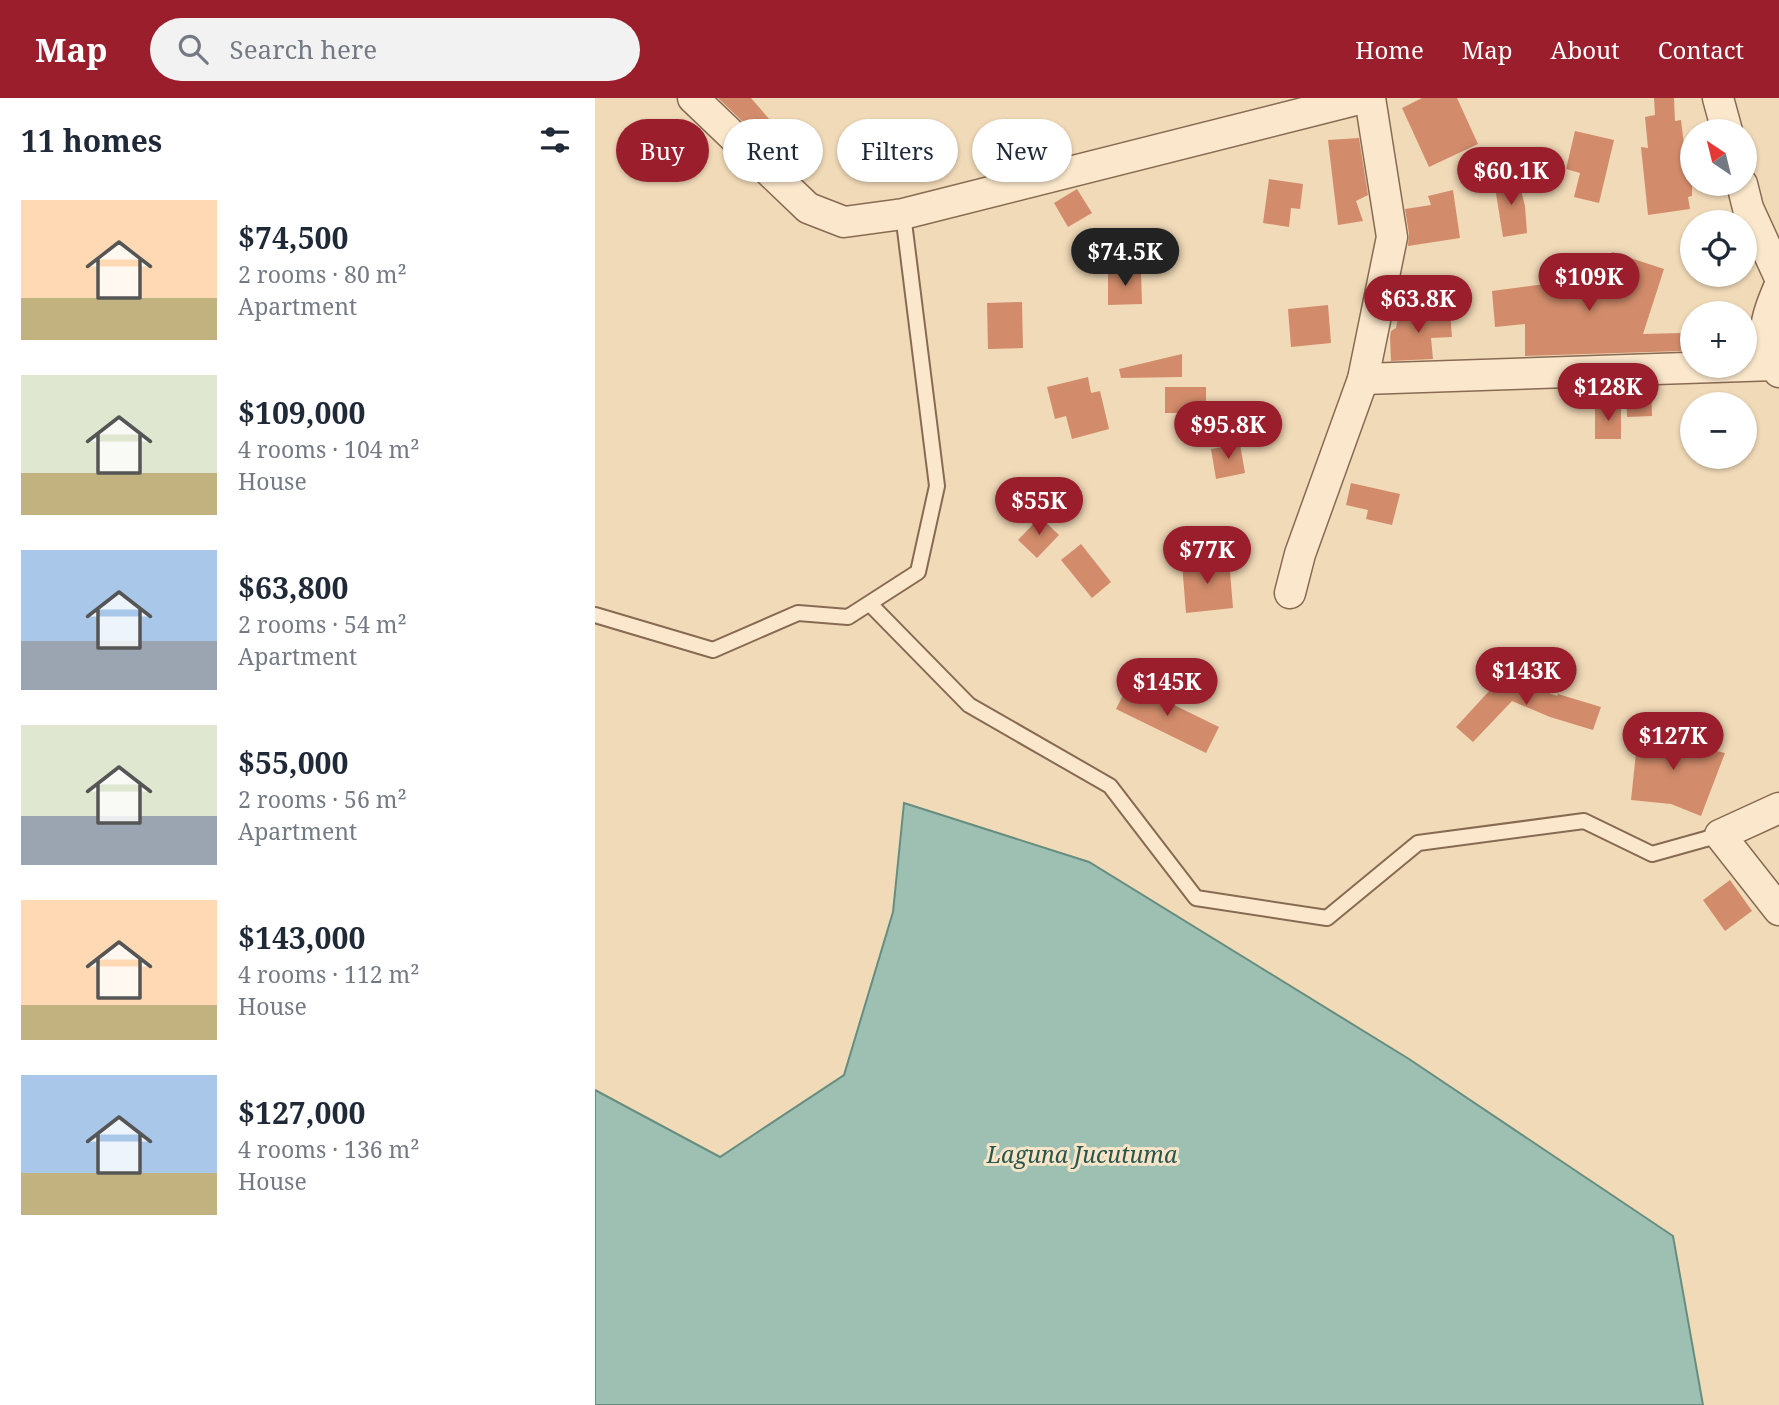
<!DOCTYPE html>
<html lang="en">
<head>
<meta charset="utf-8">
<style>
  body { margin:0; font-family:"Noto Serif",serif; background:#f2f2f3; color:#1f2937; height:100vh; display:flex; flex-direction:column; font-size:26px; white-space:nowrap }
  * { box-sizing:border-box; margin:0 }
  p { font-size:23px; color:#747a83 }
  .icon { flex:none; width:38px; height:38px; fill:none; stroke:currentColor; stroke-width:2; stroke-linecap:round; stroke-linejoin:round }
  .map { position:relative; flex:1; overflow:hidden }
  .sheet { display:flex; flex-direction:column; background:#fff; width:595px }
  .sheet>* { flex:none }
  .hud { position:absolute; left:21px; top:21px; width:665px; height:63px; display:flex; gap:14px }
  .needle { width:46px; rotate:325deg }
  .tools { position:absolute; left:1085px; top:21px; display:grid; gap:14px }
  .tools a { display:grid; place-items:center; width:77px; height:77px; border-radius:50%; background:#fff; box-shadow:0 2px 5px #0004; font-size:35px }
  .price { position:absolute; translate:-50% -60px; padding:0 16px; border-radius:24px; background:#9b1e2c; color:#fff; font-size:23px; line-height:46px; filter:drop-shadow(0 2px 4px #0008) }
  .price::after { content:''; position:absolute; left:50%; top:42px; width:21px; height:16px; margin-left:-10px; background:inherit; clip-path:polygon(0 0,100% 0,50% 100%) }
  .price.current { background:#222; color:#fff }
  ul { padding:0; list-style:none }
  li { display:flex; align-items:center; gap:21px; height:175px; padding:0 21px }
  li span { display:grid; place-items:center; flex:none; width:196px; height:140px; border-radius:0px; color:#555 }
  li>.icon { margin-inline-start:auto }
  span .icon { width:84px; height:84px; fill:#fffc; stroke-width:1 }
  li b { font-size:30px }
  h2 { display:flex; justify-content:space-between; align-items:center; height:84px; padding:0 21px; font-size:30px }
  .tag { padding:0 24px; border-radius:32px; background:#fff; box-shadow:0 2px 5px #0004; font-size:24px; line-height:63px }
  .tag.current { background:#9b1e2c; color:#fff }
  header { display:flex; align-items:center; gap:42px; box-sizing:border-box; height:98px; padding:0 35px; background:#9b1e2c; color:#fff }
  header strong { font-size:33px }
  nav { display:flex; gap:38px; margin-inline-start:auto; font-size:24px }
  .search { width:490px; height:63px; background:#f2f2f3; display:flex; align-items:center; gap:18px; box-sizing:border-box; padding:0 24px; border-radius:38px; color:#747a83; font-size:26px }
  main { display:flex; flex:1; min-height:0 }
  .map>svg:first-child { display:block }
  .water { fill:#9ec0b3; stroke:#658e80; stroke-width:2 }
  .building { fill:#d28c6b }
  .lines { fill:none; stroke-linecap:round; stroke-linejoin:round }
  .lane-casing { stroke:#886a53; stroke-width:18 }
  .street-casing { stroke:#886a53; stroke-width:33 }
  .lane { stroke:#fbe8cc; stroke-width:14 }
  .street { stroke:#fbe8cc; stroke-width:30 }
  .labels { text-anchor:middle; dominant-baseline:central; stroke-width:6; stroke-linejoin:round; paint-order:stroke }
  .water-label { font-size:23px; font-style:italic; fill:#27564f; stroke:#f8e5c8 }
</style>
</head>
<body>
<header>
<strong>Map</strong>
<div class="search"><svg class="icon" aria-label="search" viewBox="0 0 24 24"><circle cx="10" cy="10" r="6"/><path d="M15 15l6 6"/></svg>Search here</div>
<nav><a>Home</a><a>Map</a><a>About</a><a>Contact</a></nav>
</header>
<main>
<section class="sheet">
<h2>11 homes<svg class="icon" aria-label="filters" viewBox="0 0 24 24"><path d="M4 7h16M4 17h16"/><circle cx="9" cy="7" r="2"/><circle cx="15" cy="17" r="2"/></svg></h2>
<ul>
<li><span style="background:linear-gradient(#ffd9b3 70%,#c2b280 0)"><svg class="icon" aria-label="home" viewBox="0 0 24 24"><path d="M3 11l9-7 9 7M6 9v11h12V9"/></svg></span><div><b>$74,500</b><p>2 rooms · 80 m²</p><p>Apartment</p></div></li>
<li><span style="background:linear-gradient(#dfe7d0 70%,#c2b280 0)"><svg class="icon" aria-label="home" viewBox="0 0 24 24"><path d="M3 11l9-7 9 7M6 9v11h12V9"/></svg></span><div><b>$109,000</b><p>4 rooms · 104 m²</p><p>House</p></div></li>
<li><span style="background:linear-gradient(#a9c7e8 65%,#9aa5b1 0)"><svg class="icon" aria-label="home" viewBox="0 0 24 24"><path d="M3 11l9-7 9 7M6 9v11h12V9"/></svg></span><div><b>$63,800</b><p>2 rooms · 54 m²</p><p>Apartment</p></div></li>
<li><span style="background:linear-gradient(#dfe7d0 65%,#9aa5b1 0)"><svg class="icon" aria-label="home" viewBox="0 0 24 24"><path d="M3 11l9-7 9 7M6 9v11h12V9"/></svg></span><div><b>$55,000</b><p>2 rooms · 56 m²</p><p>Apartment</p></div></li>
<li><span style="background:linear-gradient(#ffd9b3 75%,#c2b280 0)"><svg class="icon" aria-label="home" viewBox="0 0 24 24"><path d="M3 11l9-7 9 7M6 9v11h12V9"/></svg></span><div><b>$143,000</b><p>4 rooms · 112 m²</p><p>House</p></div></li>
<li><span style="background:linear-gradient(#a9c7e8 70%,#c2b280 0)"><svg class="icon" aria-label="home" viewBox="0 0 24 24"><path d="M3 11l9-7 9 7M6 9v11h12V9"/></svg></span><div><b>$127,000</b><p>4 rooms · 136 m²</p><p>House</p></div></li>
</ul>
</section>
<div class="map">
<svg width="1184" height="1307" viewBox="0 0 1184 1307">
  <rect width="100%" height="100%" fill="#f1dab8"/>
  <!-- water -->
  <path class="water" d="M 309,705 L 494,764 L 814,961 L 1078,1138 L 1108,1307 L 0,1307 L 0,992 L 125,1059 L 249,977 L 298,814 Z"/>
  <!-- building -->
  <g class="building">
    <path d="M 123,0 L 156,0 L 208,60 L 196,70 Z"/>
    <path d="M 827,0 L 862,0 L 883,46 L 834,69 L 807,10 Z"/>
    <path d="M 1059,0 L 1079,0 L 1080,23 L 1086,22 L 1090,55 L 1097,54 L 1097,98 L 1093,99 L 1095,111 L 1053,117 L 1046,49 L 1053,50 L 1050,19 L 1060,17 Z"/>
    <path d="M 980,33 L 1019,42 L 1004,105 L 979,99 L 985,75 L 971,71 Z"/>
    <path d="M 764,40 L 773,97 L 761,103 L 768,123 L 743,127 L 733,42 Z"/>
    <path d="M 922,77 L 930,108 L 932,135 L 908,139 L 899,83 Z"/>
    <path d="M 674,81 L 708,86 L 705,111 L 696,110 L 694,129 L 668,125 Z"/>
    <path d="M 482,91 L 497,115 L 473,129 L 459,105 Z"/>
    <path d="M 858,92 L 865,140 L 813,148 L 814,136 L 810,111 L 836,107 L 833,98 Z"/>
    <path d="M 1017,154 L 1069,171 L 1048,236 L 1086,235 L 1086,253 L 930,258 L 930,226 L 900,229 L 897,193 L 965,184 L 966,190 L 1009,184 Z"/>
    <path d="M 546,173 L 547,206 L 513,207 L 513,174 Z"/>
    <path d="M 427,204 L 428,250 L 393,251 L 392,205 Z"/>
    <path d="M 733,207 L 736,245 L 696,249 L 693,211 Z"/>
    <path d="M 804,214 L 827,216 L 855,214 L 857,239 L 836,240 L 838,261 L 796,263 L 795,239 L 796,233 L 801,230 Z"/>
    <path d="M 587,256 L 587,279 L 526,280 L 524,271 Z"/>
    <path d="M 493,279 L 496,295 L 505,293 L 514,331 L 477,341 L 471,318 L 460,321 L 452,289 Z"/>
    <rect x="570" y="289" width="41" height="26"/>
    <path d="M 1056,289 L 1057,318 L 1032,319 L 1031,290 Z"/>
    <rect x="1000" y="309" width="26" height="32"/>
    <path d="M 645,346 L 650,375 L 621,381 L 616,351 Z"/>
    <path d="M 756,385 L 805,396 L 797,427 L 771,421 L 773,412 L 751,407 Z"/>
    <path d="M 445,419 L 464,437 L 442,460 L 423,442 Z"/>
    <path d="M 486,446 L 516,484 L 497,500 L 466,462 Z"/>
    <path d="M 634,461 L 638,510 L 591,515 L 587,465 Z"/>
    <path d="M 901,576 L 962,598 L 963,596 L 1006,609 L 998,632 L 955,619 L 917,603 L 878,644 L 861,629 L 895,592 Z"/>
    <path d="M 534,585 L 624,629 L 611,655 L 521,611 Z"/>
    <path d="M 1041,630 L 1079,643 L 1130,655 L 1106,718 L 1076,706 L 1036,702 L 1041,655 L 1032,652 Z"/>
    <path d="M 1135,782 L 1157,813 L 1130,833 L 1108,802 Z"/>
  </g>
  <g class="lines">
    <defs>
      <g id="lane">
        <path d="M 275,506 L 374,607 L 515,688 L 601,800 L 732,820 L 823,745 L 989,723 L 1057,756 L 1125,737"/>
        <path d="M 0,517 L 118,552 L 203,515 L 253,519 L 323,474 L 342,388 L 308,116"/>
      </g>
      <g id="street">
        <path d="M 98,0 L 213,110 L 249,124 L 308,116 L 768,0"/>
        <path d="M 1123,0 L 1132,33"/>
        <path d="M 1147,86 L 1153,110 L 1184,178"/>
        <path d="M 1184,189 C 1171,220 1162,244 1184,274"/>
        <path d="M 768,281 L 1179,267"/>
        <path d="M 695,495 L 705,456 L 768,281 L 797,139 L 775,0"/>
        <path d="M 1184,710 L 1125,737 L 1184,812"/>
      </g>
    </defs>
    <!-- lane casing -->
    <use href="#lane" class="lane-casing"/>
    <!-- street casing -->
    <use href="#street" class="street-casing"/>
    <!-- lane -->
    <use href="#lane" class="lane"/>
    <!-- street -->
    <use href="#street" class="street"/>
  </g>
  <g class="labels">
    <!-- water labels -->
    <g class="water-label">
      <text x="487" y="1056">Laguna Jucutuma</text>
    </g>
  </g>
</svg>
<div class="tools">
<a><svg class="needle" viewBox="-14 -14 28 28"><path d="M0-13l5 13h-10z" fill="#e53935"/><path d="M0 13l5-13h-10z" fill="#747a83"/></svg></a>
<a><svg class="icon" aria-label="locate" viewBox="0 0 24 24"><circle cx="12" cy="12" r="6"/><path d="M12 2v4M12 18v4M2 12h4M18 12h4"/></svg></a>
<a>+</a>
<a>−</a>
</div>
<b class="price" style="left:916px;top:109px">$60.1K</b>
<b class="price current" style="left:530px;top:190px">$74.5K</b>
<b class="price" style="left:994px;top:215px">$109K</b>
<b class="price" style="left:823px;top:237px">$63.8K</b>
<b class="price" style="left:1013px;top:325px">$128K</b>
<b class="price" style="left:633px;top:363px">$95.8K</b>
<b class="price" style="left:444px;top:439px">$55K</b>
<b class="price" style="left:612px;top:488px">$77K</b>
<b class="price" style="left:931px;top:609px">$143K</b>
<b class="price" style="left:572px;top:620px">$145K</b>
<b class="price" style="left:1078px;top:674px">$127K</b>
<div class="hud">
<a class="tag current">Buy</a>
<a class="tag">Rent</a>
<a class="tag">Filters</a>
<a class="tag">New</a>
</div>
</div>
</main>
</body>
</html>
